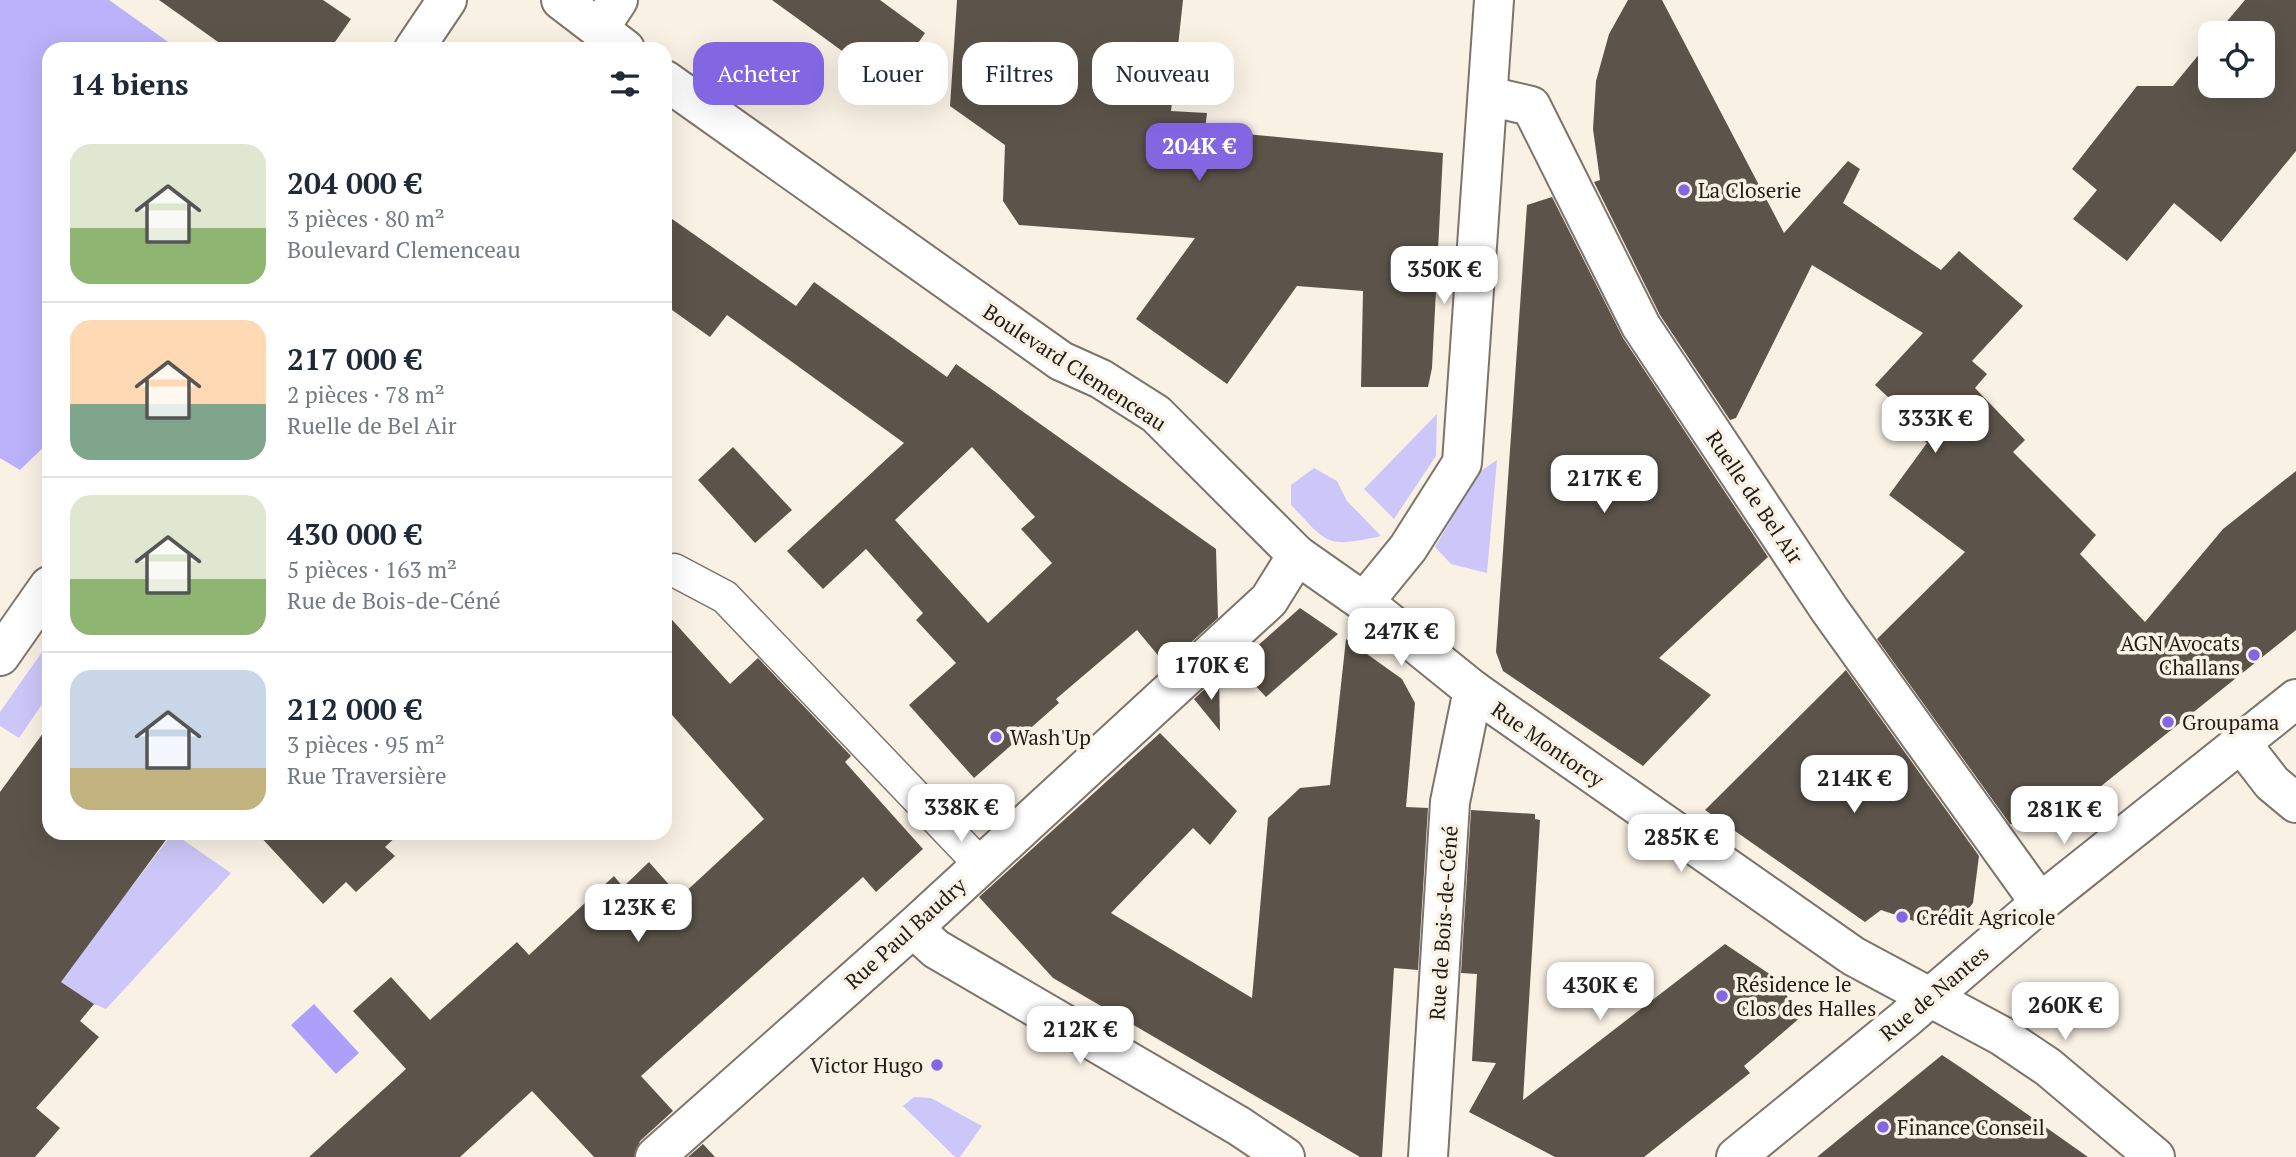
<!DOCTYPE html>
<html lang="fr">
<head>
<meta charset="utf-8">
<style>
  body { margin:0; font-family:"PT Serif",serif; background:#f2f2f3; color:#1f2937; height:100vh; display:flex; flex-direction:column; font-size:26px; white-space:nowrap }
  * { box-sizing:border-box; margin:0 }
  p { font-size:23px; color:#747a83 }
  .icon { flex:none; width:38px; height:38px; fill:none; stroke:currentColor; stroke-width:2; stroke-linecap:round; stroke-linejoin:round }
  .map { position:relative; flex:1; overflow:hidden }
  .details { position:absolute; left:42px; top:42px; width:630px; height:798px; display:flex; flex-direction:column; background:#fff; border-radius:21px; box-shadow:0 7px 28px #0002 }
  .details>* { flex:none }
  .banner { position:absolute; left:693px; top:42px; width:665px; height:63px; display:flex; gap:14px }
  .controls { position:absolute; left:2198px; top:21px; display:grid; gap:14px }
  .controls a { display:grid; place-items:center; width:77px; height:77px; border-radius:14px; background:#fff; box-shadow:0 7px 28px #0002; font-size:35px }
  .price { position:absolute; translate:-50% -60px; padding:0 16px; border-radius:14px; background:#fff; color:#222; font-size:23px; line-height:46px; filter:drop-shadow(0 2px 4px #0008) }
  .price::after { content:''; position:absolute; left:50%; top:42px; width:21px; height:16px; margin-left:-10px; background:inherit; clip-path:polygon(0 0,100% 0,50% 100%) }
  .price.active { background:#8266e2; color:#fff }
  ul { padding:0; list-style:none }
  li { display:flex; align-items:center; gap:21px; height:175px; padding:0 28px }
  li+li { border-top:2px solid #e0e1e3 }
  li span { display:grid; place-items:center; flex:none; width:196px; height:140px; border-radius:21px; color:#555 }
  li>.icon { margin-inline-start:auto }
  span .icon { width:84px; height:84px; fill:#fffc; stroke-width:1 }
  li b { font-size:30px }
  h2 { display:flex; justify-content:space-between; align-items:center; height:84px; padding:0 28px; font-size:30px }
  .pill { padding:0 24px; border-radius:21px; background:#fff; box-shadow:0 7px 28px #0002; font-size:24px; line-height:63px }
  .pill.active { background:#8266e2; color:#fff }
  .map>svg:first-child { display:block }
  .green { fill:#cdc7f9 }
  .forest { fill:#bbb1fa }
  .water { fill:#aea0fa }
  .building { fill:#5c544a; fill-rule:evenodd }
  .lines { fill:none; stroke-linecap:round; stroke-linejoin:round }
  .service-casing { stroke:#7d746a; stroke-width:35 }
  .minor-casing { stroke:#7d746a; stroke-width:42 }
  .tertiary-casing { stroke:#7d746a; stroke-width:42 }
  .service { stroke:#fff; stroke-width:32 }
  .minor { stroke:#fff; stroke-width:38 }
  .tertiary { stroke:#fff; stroke-width:38 }
  .poi-dot { fill:#8266e2; stroke:#faf1e5; stroke-width:2.5 }
  .labels { text-anchor:middle; dominant-baseline:central; stroke-width:7; stroke-linejoin:round; paint-order:stroke }
  .poi-label { font-size:21px; fill:#1f1c17; stroke:#faf1e5; text-anchor:start }
  .street-label { font-size:21px; fill:#1f1c17; stroke:#faf1e5 }
</style>
</head>
<body>
<div class="map">
<svg width="2296" height="1157" viewBox="0 0 2296 1157">
  <rect width="100%" height="100%" fill="#faf1e5"/>
  <!-- green -->
  <g class="green">
    <path d="M 1437,414 L 1436,456 L 1394,519 L 1364,489 Z"/>
    <path d="M 1497,460 L 1487,573 L 1451,564 L 1435,547 L 1478,473 Z"/>
    <path d="M 1314,468 L 1337,481 L 1347,501 L 1381,536 C 1326,548 1329,545 1291,505 L 1291,485 Z"/>
    <path d="M 49,642 L 49,694 L 19,738 L 0,726 L 0,712 Z"/>
    <path d="M 173,833 L 231,873 L 106,1009 L 94,1004 L 0,941 L 0,868 L 99,929 Z"/>
    <path d="M 914,1097 L 931,1098 L 982,1126 L 960,1157 L 955,1157 L 903,1106 Z"/>
  </g>
  <!-- forest -->
  <path class="forest" d="M 0,0 L 109,0 L 178,49 L 49,49 L 49,442 L 20,470 L 0,458 Z"/>
  <!-- water -->
  <path class="water" d="M 314,1004 L 359,1053 L 336,1074 L 291,1025 Z"/>
  <!-- building -->
  <g class="building">
    <path d="M 159,0 L 323,0 L 351,19 L 330,49 L 228,49 Z"/>
    <path d="M 772,0 L 880,0 L 925,33 L 889,85 Z"/>
    <path d="M 957,0 L 1183,0 L 1171,111 L 1207,113 L 1205,130 L 1443,153 L 1432,368 L 1428,387 L 1361,387 L 1363,291 L 1297,286 L 1227,384 L 1136,319 L 1195,238 L 1019,225 L 1003,201 L 1005,145 L 950,106 Z"/>
    <path d="M 1628,0 L 1662,0 L 1784,233 L 1848,161 L 1860,169 L 1843,203 L 1941,270 L 1959,251 L 2023,306 L 1972,361 L 1987,374 L 1975,388 L 2025,440 L 2013,452 L 2096,535 L 2080,554 L 2145,622 L 2223,529 L 2296,471 L 2296,630 L 2050,827 L 2010,824 L 1877,639 L 1965,552 L 1889,495 L 1927,443 L 1909,428 L 1915,422 L 1875,385 L 1923,333 L 1812,265 L 1736,418 L 1730,420 L 1660,315 L 1594,182 L 1600,180 L 1593,129 L 1596,81 L 1609,34 Z"/>
    <path d="M 2245,0 L 2296,0 L 2296,151 L 2221,242 L 2174,203 L 2127,261 L 2073,219 L 2097,190 L 2072,169 L 2137,86 L 2173,86 L 2210,41 L 2210,86 L 2263,86 L 2263,33 L 2217,33 Z"/>
    <path d="M 1552,197 L 1623,338 L 1768,557 L 1659,658 L 1711,695 L 1643,766 L 1503,671 L 1496,652 L 1527,205 Z"/>
    <path d="M 665,214 L 796,306 L 814,282 L 947,377 L 956,364 L 1216,549 L 1218,618 L 1166,665 L 1137,630 L 1056,699 L 1059,703 L 974,778 L 909,705 L 956,663 L 916,620 L 923,613 L 866,549 L 823,589 L 787,551 L 904,443 L 727,315 L 710,337 L 665,305 ZM 972,447 L 1035,517 L 1021,529 L 1052,563 L 988,623 L 895,520 Z"/>
    <path d="M 733,447 L 792,510 L 755,543 L 698,480 Z"/>
    <path d="M 1300,608 L 1338,634 L 1266,697 L 1236,665 Z"/>
    <path d="M 665,612 L 730,684 L 758,658 L 851,756 L 845,762 L 923,849 L 876,892 L 863,877 L 641,1076 L 673,1111 L 640,1141 L 634,1157 L 594,1157 L 532,1091 L 460,1157 L 309,1157 L 406,1069 L 353,1011 L 391,977 L 430,1020 L 517,942 L 529,955 L 614,876 L 623,887 L 649,862 L 680,897 L 764,819 L 665,707 Z"/>
    <path d="M 1346,639 L 1402,679 L 1415,703 L 1406,807 L 1428,808 L 1418,970 L 1394,968 L 1382,1157 L 1360,1157 L 1053,978 L 979,897 L 1160,733 L 1237,811 L 1210,845 L 1193,828 L 1111,913 L 1252,998 L 1268,818 L 1300,788 L 1330,785 Z"/>
    <path d="M 1846,670 L 1979,856 L 1973,903 L 1958,922 L 1932,927 L 1881,910 L 1865,922 L 1705,810 Z"/>
    <path d="M 1219,676 L 1220,731 L 1194,699 Z"/>
    <path d="M 49,725 L 49,833 L 171,833 L 61,982 L 94,1004 L 80,1021 L 99,1037 L 36,1108 L 60,1128 L 35,1157 L 0,1157 L 0,792 Z"/>
    <path d="M 1471,810 L 1535,814 L 1535,819 L 1540,820 L 1523,1100 L 1725,944 L 1771,975 L 1802,1016 L 1744,1066 L 1750,1073 L 1644,1157 L 1555,1157 L 1469,1112 L 1496,1063 L 1472,1061 L 1477,974 L 1461,973 Z"/>
    <path d="M 257,833 L 400,833 L 385,847 L 395,856 L 356,892 L 346,882 L 323,904 Z"/>
    <path d="M 1942,1055 L 1969,1073 L 2088,1157 L 1817,1157 Z"/>
    <path d="M 703,1144 L 715,1157 L 688,1157 Z"/>
  </g>
  <g class="lines">
    <defs>
      <path id="service" d="M 674,570 L 725,597 L 981,865"/>
      <g id="minor">
        <path d="M 561,0 L 625,49"/>
        <path d="M 599,29 L 618,0"/>
        <path d="M 414,49 L 447,0"/>
        <path d="M 665,80 L 1061,361 L 1101,379 L 1156,414 L 1297,555 L 1364,602 L 1473,690 L 1853,956 L 2002,1036 L 2048,1067 L 2155,1157"/>
        <path d="M 1488,96 L 1531,106 L 1641,326 L 1829,609 L 2040,903"/>
        <path d="M 0,656 L 49,586"/>
        <path d="M 2241,743 L 2272,783 L 2296,803"/>
        <path d="M 913,928 L 936,949 L 1239,1126 L 1285,1157"/>
        <path d="M 655,1157 L 913,928 L 1269,600 L 1297,555"/>
        <path d="M 1428,1157 L 1450,802 L 1473,690"/>
      </g>
      <g id="tertiary">
        <path d="M 1364,602 L 1408,548 L 1462,463 L 1494,0"/>
        <path d="M 1736,1157 L 1905,1019 L 2040,903 L 2296,699"/>
      </g>
    </defs>
    <!-- service casing -->
    <use href="#service" class="service-casing"/>
    <!-- minor casing -->
    <use href="#minor" class="minor-casing"/>
    <!-- tertiary casing -->
    <use href="#tertiary" class="tertiary-casing"/>
    <!-- service -->
    <use href="#service" class="service"/>
    <!-- minor -->
    <use href="#minor" class="minor"/>
    <!-- tertiary -->
    <use href="#tertiary" class="tertiary"/>
  </g>
  <!-- markers -->
  <g class="poi-dot">
    <circle cx="1684" cy="190" r="7"/>
    <circle cx="2254" cy="655" r="7"/>
    <circle cx="2168" cy="722" r="7"/>
    <circle cx="996" cy="737" r="7"/>
    <circle cx="1902" cy="917" r="7"/>
    <circle cx="1722" cy="996" r="7"/>
    <circle cx="937" cy="1065" r="7"/>
    <circle cx="1883" cy="1127" r="7"/>
  </g>
  <g class="labels">
    <!-- poi labels -->
    <g class="poi-label">
      <text x="1698" y="190">La Closerie</text>
      <text x="2240" y="643" text-anchor="end">AGN Avocats<tspan x="2240" dy="24">Challans</tspan></text>
      <text x="2182" y="722">Groupama</text>
      <text x="1010" y="737">Wash'Up</text>
      <text x="1916" y="917">Crédit Agricole</text>
      <text x="1736" y="984">Résidence le<tspan x="1736" dy="24">Clos des Halles</tspan></text>
      <text x="923" y="1065" text-anchor="end">Victor Hugo</text>
      <text x="1897" y="1127">Finance Conseil</text>
    </g>
    <!-- street labels -->
    <g class="street-label">
      <text transform="translate(1075 367) rotate(33)">Boulevard Clemenceau</text>
      <text transform="translate(1755 497) rotate(56)">Ruelle de Bel Air</text>
      <text transform="translate(1548 744) rotate(35)">Rue Montorcy</text>
      <text transform="translate(1443 923) rotate(-86)">Rue de Bois-de-Céné</text>
      <text transform="translate(905 933) rotate(-42)">Rue Paul Baudry</text>
      <text transform="translate(1934 993) rotate(-40)">Rue de Nantes</text>
    </g>
  </g>
</svg>
<div class="controls">
<a><svg class="icon" aria-label="locate" viewBox="0 0 24 24"><circle cx="12" cy="12" r="6"/><path d="M12 2v4M12 18v4M2 12h4M18 12h4"/></svg></a>
</div>
<b class="price active" style="left:1199px;top:183px">204K €</b>
<b class="price" style="left:1444px;top:306px">350K €</b>
<b class="price" style="left:1935px;top:455px">333K €</b>
<b class="price" style="left:1604px;top:515px">217K €</b>
<b class="price" style="left:1401px;top:668px">247K €</b>
<b class="price" style="left:1211px;top:702px">170K €</b>
<b class="price" style="left:1854px;top:815px">214K €</b>
<b class="price" style="left:961px;top:844px">338K €</b>
<b class="price" style="left:2064px;top:846px">281K €</b>
<b class="price" style="left:1681px;top:874px">285K €</b>
<b class="price" style="left:638px;top:944px">123K €</b>
<b class="price" style="left:1600px;top:1022px">430K €</b>
<b class="price" style="left:2065px;top:1042px">260K €</b>
<b class="price" style="left:1080px;top:1066px">212K €</b>
<div class="banner">
<a class="pill active">Acheter</a>
<a class="pill">Louer</a>
<a class="pill">Filtres</a>
<a class="pill">Nouveau</a>
</div>
<section class="details">
<h2>14 biens<svg class="icon" aria-label="filters" viewBox="0 0 24 24"><path d="M4 7h16M4 17h16"/><circle cx="9" cy="7" r="2"/><circle cx="15" cy="17" r="2"/></svg></h2>
<ul>
<li><span style="background:linear-gradient(#dfe7d0 60%,#8fb573 0)"><svg class="icon" aria-label="home" viewBox="0 0 24 24"><path d="M3 11l9-7 9 7M6 9v11h12V9"/></svg></span><div><b>204 000 €</b><p>3 pièces · 80 m²</p><p>Boulevard Clemenceau</p></div></li>
<li><span style="background:linear-gradient(#ffd9b3 60%,#7fa58c 0)"><svg class="icon" aria-label="home" viewBox="0 0 24 24"><path d="M3 11l9-7 9 7M6 9v11h12V9"/></svg></span><div><b>217 000 €</b><p>2 pièces · 78 m²</p><p>Ruelle de Bel Air</p></div></li>
<li><span style="background:linear-gradient(#dfe7d0 60%,#8fb573 0)"><svg class="icon" aria-label="home" viewBox="0 0 24 24"><path d="M3 11l9-7 9 7M6 9v11h12V9"/></svg></span><div><b>430 000 €</b><p>5 pièces · 163 m²</p><p>Rue de Bois-de-Céné</p></div></li>
<li><span style="background:linear-gradient(#c9d6e8 70%,#c2b280 0)"><svg class="icon" aria-label="home" viewBox="0 0 24 24"><path d="M3 11l9-7 9 7M6 9v11h12V9"/></svg></span><div><b>212 000 €</b><p>3 pièces · 95 m²</p><p>Rue Traversière</p></div></li>
</ul>
</section>
</div>
</body>
</html>
